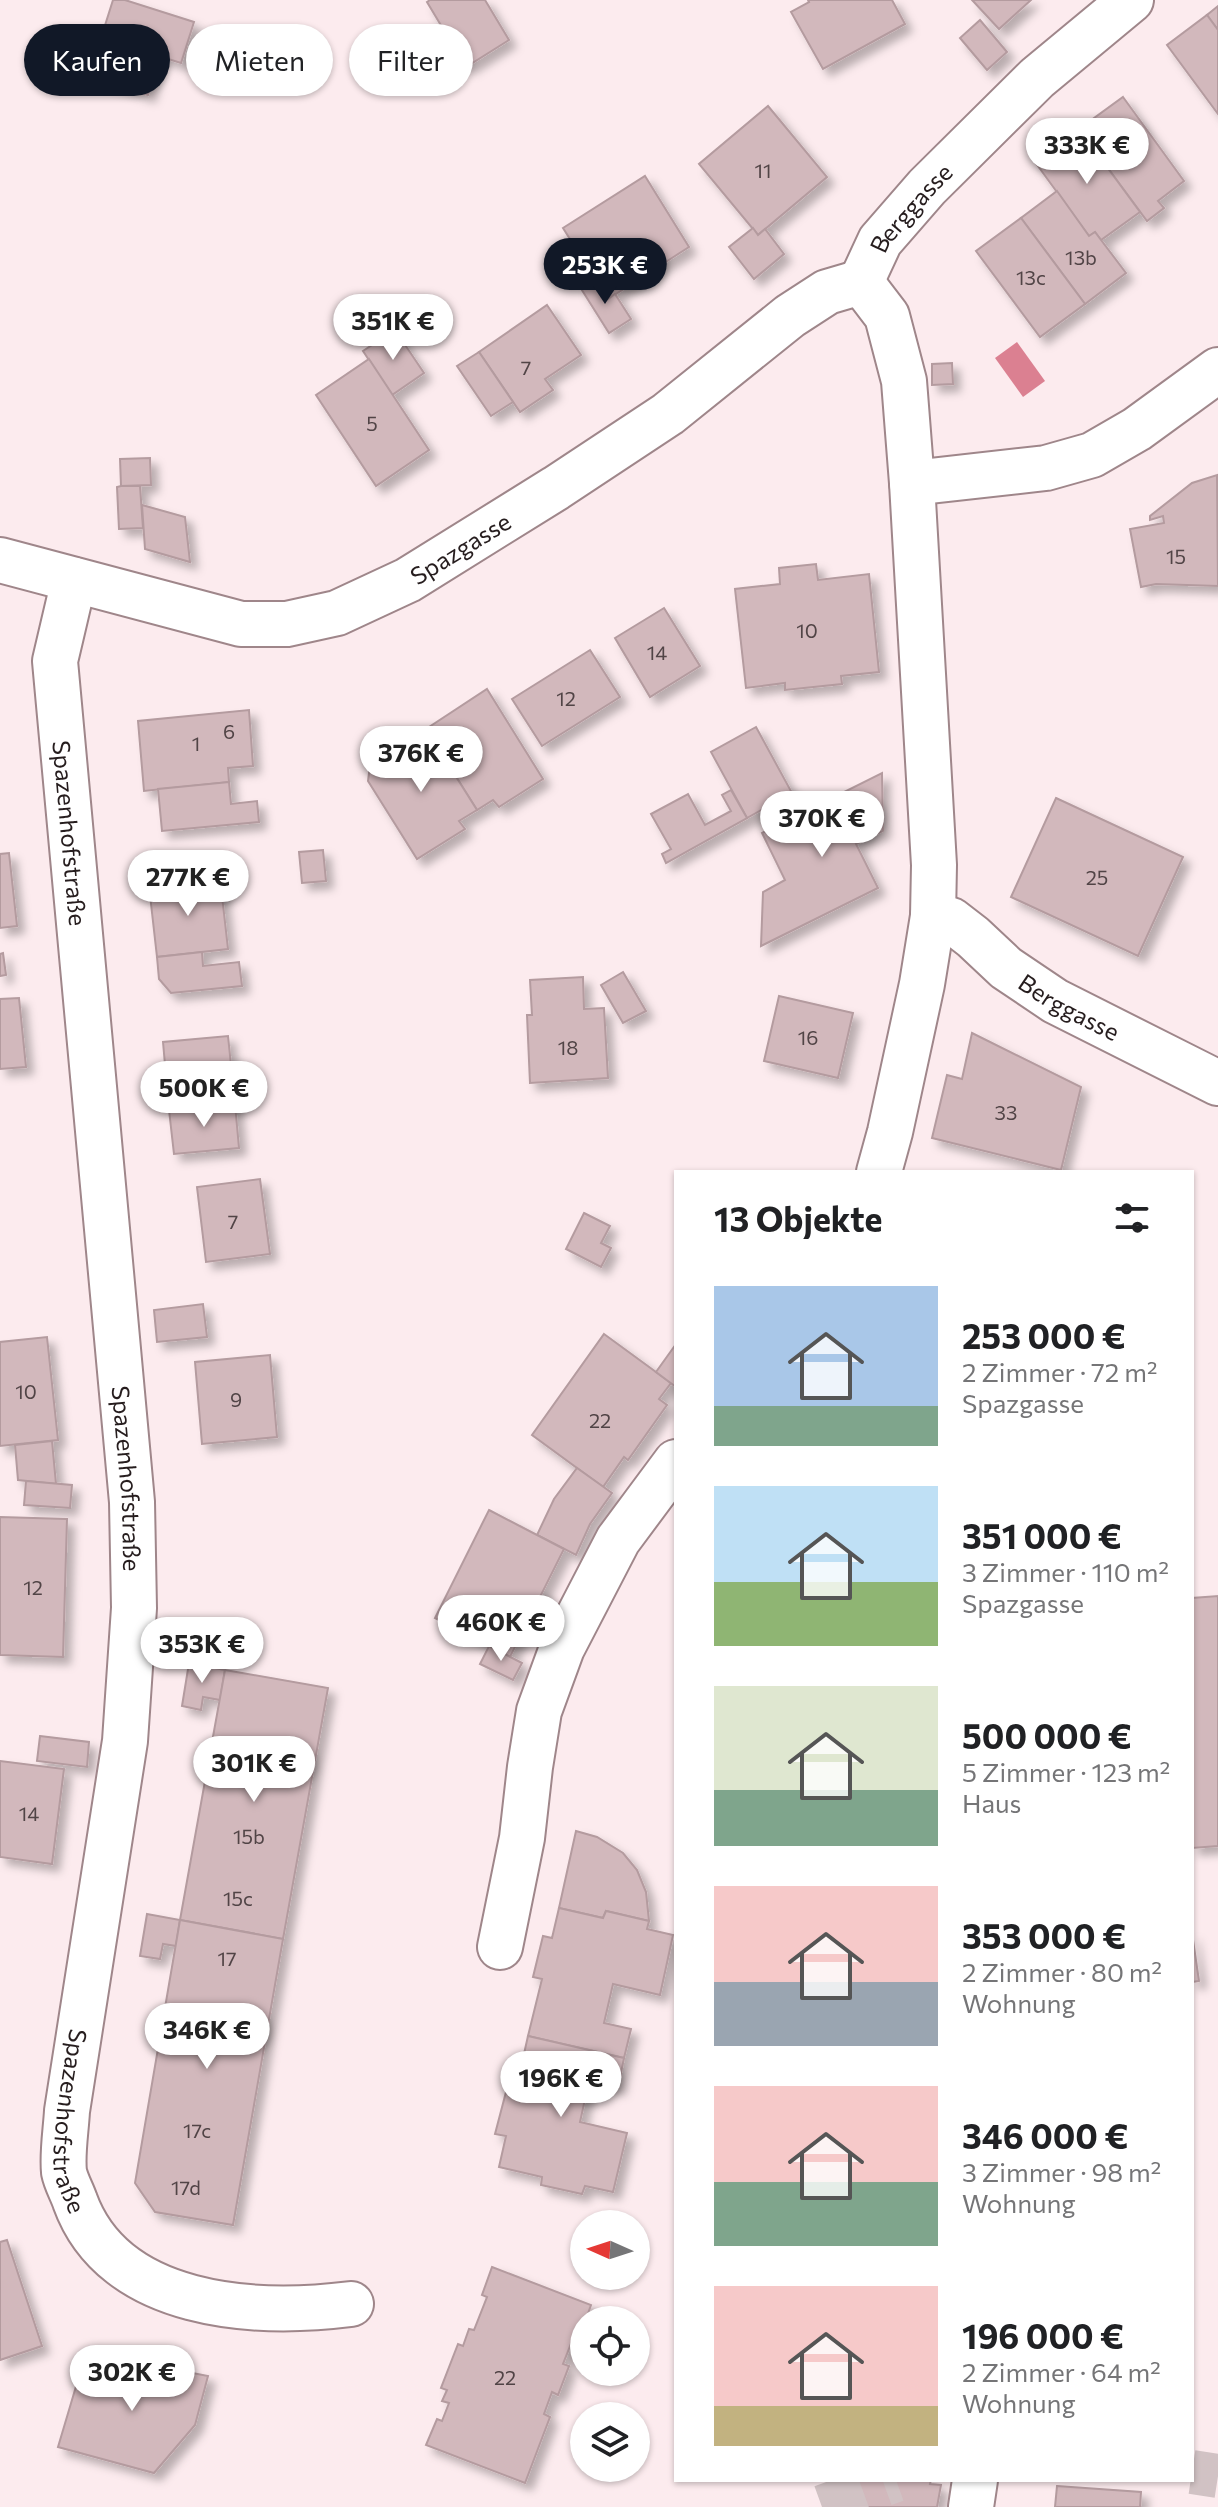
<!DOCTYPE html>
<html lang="de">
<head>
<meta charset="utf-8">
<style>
  body { margin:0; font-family:Commissioner,sans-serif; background:#f6f6f6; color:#202124; height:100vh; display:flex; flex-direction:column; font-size:30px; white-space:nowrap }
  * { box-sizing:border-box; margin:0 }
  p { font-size:26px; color:#757577 }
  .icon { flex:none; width:44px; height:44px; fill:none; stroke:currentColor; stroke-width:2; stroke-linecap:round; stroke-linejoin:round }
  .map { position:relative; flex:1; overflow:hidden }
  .side { position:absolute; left:674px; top:1170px; width:520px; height:1312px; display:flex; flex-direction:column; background:#fff; border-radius:0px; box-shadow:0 2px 6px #0004 }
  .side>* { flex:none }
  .hud { position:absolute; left:24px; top:24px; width:530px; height:72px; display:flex; gap:16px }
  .needle { width:52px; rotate:273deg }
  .tools { position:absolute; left:570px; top:2210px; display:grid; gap:16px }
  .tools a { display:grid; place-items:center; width:80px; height:80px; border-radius:50%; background:#fff; box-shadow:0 2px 6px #0004; font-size:40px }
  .price { position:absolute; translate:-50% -68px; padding:0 18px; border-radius:28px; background:#fff; color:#222; font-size:26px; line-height:52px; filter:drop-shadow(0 2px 4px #0008) }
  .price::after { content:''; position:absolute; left:50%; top:48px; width:24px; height:18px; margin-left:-12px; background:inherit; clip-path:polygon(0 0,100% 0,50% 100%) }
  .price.selected { background:#111827; color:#fff }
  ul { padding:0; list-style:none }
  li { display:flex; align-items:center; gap:24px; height:200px; padding:0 40px }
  li span { display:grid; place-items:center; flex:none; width:224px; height:160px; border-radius:0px; color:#555 }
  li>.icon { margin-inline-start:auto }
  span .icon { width:96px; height:96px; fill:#fffc; stroke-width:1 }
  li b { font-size:34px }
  h2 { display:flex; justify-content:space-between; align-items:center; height:96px; padding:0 40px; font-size:34px }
  .pill { padding:0 28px; border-radius:36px; background:#fff; box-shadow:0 2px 6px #0004; font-size:28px; line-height:72px }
  .pill.selected { background:#111827; color:#fff }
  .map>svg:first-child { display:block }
  .water { fill:#db8091 }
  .building { fill:#d2b8bc; stroke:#b49b9f; stroke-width:2; filter:url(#shadow) }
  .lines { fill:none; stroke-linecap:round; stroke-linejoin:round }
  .highway-tunnel { stroke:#d1c2c4; stroke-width:44; stroke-dasharray:44 22; stroke-linecap:butt }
  .minor-casing { stroke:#9f868a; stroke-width:48 }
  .minor { stroke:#fff; stroke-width:44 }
  .labels { text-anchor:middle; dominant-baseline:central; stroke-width:7; stroke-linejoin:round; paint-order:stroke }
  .number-label { font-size:20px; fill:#514446 }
  .street-label { font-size:24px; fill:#261d1e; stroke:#fcebee }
</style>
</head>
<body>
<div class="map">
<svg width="1218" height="2507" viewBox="0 0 1218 2507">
  <defs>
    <filter id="shadow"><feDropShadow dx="7" dy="7" stdDeviation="4" flood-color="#0004"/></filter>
  </defs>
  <rect width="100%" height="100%" fill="#fcebee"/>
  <!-- water -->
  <path class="water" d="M 1017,342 L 1045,381 L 1023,397 L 995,358 Z"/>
  <!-- building -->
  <g class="building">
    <path d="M 113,0 L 125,0 L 194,22 L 181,63 L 101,38 Z"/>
    <path d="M 430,0 L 485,0 L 509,40 L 466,67 L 427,2 Z"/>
    <path d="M 808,0 L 892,0 L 905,24 L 823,69 L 791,12 L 809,2 Z"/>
    <path d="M 972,0 L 1031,0 L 999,29 Z"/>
    <path d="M 1218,6 L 1218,30 L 1207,15 Z"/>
    <path d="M 1207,15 L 1218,30 L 1218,114 L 1167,45 Z"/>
    <path d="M 980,20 L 1007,52 L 987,70 L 960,38 Z"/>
    <path d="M 80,31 L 160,56 L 148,95 L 69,69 Z"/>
    <path d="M 1123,97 L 1184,181 L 1158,201 L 1164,208 L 1147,221 L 1079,129 Z"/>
    <path d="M 768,106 L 827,177 L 758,235 L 699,164 Z"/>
    <path d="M 1079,129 L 1140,212 L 1101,240 L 1095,232 L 1089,236 L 1035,162 Z"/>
    <path d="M 645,176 L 689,247 L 608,299 L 563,228 Z"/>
    <path d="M 1057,191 L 1089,236 L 1095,232 L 1126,273 L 1085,304 L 1021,218 Z"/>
    <path d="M 1021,218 L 1085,304 L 1040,337 L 976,251 Z"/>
    <path d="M 753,228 L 758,235 L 765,229 L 784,254 L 754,279 L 729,247 Z"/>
    <path d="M 594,277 L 608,299 L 615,294 L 631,319 L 609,333 L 580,287 Z"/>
    <path d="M 547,305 L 581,355 L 545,379 L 553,390 L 520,412 L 479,352 Z"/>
    <path d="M 395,330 L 424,373 L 392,395 L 363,351 Z"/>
    <path d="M 479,352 L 513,402 L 491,416 L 457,366 Z"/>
    <path d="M 369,359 L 429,450 L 376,486 L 316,395 Z"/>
    <path d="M 952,363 L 953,384 L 932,385 L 932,364 Z"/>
    <path d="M 150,458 L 151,485 L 121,486 L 120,459 Z"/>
    <path d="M 1217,475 L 1218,586 L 1156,584 L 1141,587 L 1130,529 L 1164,523 L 1163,516 L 1150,520 L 1150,516 L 1192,483 Z"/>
    <path d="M 121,486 L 140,486 L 143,528 L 119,529 L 117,487 Z"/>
    <path d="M 142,505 L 185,517 L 190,562 L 145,549 Z"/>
    <path d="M 816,564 L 818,580 L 869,574 L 879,672 L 841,676 L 842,684 L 785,690 L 785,683 L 746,688 L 735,589 L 780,584 L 779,568 Z"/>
    <path d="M 664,608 L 700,666 L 650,697 L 615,638 Z"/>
    <path d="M 590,650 L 620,697 L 542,746 L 512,699 Z"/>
    <path d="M 487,689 L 543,779 L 499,807 L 493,800 L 477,810 L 426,729 Z"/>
    <path d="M 249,710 L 253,766 L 228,768 L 229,782 L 144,791 L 138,721 Z"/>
    <path d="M 756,727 L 792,793 L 747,818 L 711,752 Z"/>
    <path d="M 426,729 L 477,810 L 459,821 L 465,829 L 417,859 L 368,781 L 370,765 Z"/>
    <path d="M 882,773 L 883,831 L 856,844 L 878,888 L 761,946 L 763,892 L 785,880 L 762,833 Z"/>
    <path d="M 229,782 L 231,804 L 257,801 L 259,822 L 162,831 L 158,789 Z"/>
    <path d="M 731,790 L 747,818 L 666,863 L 662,854 L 671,849 L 651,814 L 688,794 L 705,825 L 731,811 L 722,795 Z"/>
    <path d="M 1056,798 L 1183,857 L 1138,956 L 1011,897 Z"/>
    <path d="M 323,850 L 326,881 L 302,883 L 299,852 Z"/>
    <path d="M 9,853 L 17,926 L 0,928 L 0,854 Z"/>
    <path d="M 220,878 L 228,949 L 157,957 L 149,886 Z"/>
    <path d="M 202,952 L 203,966 L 239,962 L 242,986 L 171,993 L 159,979 L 157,957 Z"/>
    <path d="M 3,953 L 6,975 L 0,976 L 0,954 Z"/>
    <path d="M 623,972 L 646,1011 L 623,1023 L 601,985 Z"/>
    <path d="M 583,977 L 584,1009 L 604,1008 L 608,1078 L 530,1083 L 527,1015 L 532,1015 L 530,980 Z"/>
    <path d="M 779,996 L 853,1013 L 838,1078 L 764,1061 Z"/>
    <path d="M 19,998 L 26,1067 L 0,1069 L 0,999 Z"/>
    <path d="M 972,1033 L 1081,1087 L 1061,1170 L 932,1138 L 947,1075 L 962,1079 Z"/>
    <path d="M 228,1036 L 235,1104 L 169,1110 L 163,1042 Z"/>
    <path d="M 235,1104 L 239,1148 L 174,1154 L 169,1110 Z"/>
    <path d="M 260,1179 L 270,1254 L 206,1262 L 197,1187 Z"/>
    <path d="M 584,1213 L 610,1226 L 601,1243 L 611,1248 L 601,1267 L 566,1249 Z"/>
    <path d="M 203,1304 L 207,1337 L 157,1342 L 154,1310 Z"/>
    <path d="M 604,1334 L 671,1383 L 659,1399 L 667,1405 L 628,1460 L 624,1457 L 603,1487 L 532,1435 Z"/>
    <path d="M 47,1337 L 58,1440 L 0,1446 L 0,1342 Z"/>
    <path d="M 676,1344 L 676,1387 L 656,1372 Z"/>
    <path d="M 270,1355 L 277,1437 L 202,1444 L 195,1362 Z"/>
    <path d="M 52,1441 L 56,1484 L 18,1480 L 15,1445 Z"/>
    <path d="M 577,1468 L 612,1493 L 590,1524 L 576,1555 L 537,1535 L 554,1499 Z"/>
    <path d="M 26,1481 L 72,1485 L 70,1508 L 24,1505 Z"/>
    <path d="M 489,1510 L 564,1549 L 510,1657 L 435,1618 Z"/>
    <path d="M 0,1517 L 67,1519 L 63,1657 L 0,1655 Z"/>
    <path d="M 1218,1596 L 1218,1846 L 1192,1848 L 1192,1598 Z"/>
    <path d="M 489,1646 L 522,1663 L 513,1680 L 480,1664 Z"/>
    <path d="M 189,1663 L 225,1670 L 220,1700 L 203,1697 L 201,1710 L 182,1706 Z"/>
    <path d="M 225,1670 L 328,1688 L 283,1939 L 180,1920 Z"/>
    <path d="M 40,1736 L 89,1742 L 87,1767 L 37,1761 Z"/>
    <path d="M 0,1761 L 64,1769 L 52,1864 L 0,1857 Z"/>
    <path d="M 576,1831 L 597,1837 L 623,1853 L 637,1870 L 646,1892 L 649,1921 L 606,1911 L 603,1918 L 559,1908 Z"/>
    <path d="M 559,1908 L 603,1918 L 606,1911 L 649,1921 L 647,1929 L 673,1935 L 660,1995 L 613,1984 L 604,2023 L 631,2029 L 624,2058 L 528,2036 L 542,1979 L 533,1977 L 543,1936 L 552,1938 Z"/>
    <path d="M 147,1914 L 180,1920 L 176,1946 L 163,1944 L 160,1959 L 140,1956 Z"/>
    <path d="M 180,1920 L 283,1939 L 233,2225 L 155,2212 L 135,2183 Z"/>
    <path d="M 1192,1933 L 1199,1981 L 1192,1982 Z"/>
    <path d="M 528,2036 L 624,2058 L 618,2088 L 589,2081 L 580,2122 L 627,2133 L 613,2192 L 585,2186 L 582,2194 L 541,2185 L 542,2177 L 499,2167 L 506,2136 L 495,2134 L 506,2092 L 515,2094 Z"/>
    <path d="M 7,2240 L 42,2346 L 0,2360 L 0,2242 Z"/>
    <path d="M 492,2267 L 591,2305 L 581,2333 L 576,2331 L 563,2364 L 569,2366 L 558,2395 L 552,2392 L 544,2414 L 550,2417 L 525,2483 L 426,2445 L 437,2419 L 442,2421 L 449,2403 L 442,2401 L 447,2390 L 441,2388 L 458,2344 L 463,2346 L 469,2329 L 474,2330 L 487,2297 L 482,2295 Z"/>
    <path d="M 116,2358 L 208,2376 L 195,2425 L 154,2473 L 58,2447 L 80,2373 Z"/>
    <path d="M 849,2480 L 931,2480 L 930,2484 L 941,2485 L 937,2507 L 845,2507 Z"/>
    <path d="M 1057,2486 L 1141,2492 L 1140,2507 L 1055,2507 Z"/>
  </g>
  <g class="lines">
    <!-- highway-tunnel -->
    <g class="highway-tunnel">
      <path d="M 1192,2472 L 1218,2476"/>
      <path d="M 822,2507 L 896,2480"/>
    </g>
    <defs>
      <g id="minor">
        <path d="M 861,282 L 887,316 L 904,381 L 912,483 L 934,865 L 933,916 L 922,984 L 890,1132 L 879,1172"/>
        <path id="s1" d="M 861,282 L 880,241 L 927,187 L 1037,78 L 1131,0"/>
        <path d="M 912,483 L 1046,468 L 1092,455 L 1137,429 L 1218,370"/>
        <path id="s2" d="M 0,560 L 241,624 L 287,624 L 337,613 L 408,580 L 556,488 L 668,414 L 790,316 L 827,292 L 861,282"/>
        <path id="s3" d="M 74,580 L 55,661 L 132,1502 L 134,1608 L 125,1741 L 67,2111 C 66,2130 62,2153 64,2172 C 66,2182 72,2192 75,2201 C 114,2309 255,2316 351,2304"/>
        <path id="s4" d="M 933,916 L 951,920 L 973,937 L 1006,968 L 1055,1001 L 1218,1083"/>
        <path d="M 500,1947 L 522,1838 L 530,1767 L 539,1711 L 562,1648 L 618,1540 L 676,1462"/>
        <path d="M 971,2507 L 975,2480"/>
      </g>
    </defs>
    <!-- minor casing -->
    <use href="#minor" class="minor-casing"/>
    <!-- minor -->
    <use href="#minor" class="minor"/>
  </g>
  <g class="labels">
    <!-- number labels -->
    <g class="number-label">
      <text x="763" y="170">11</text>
      <text x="1081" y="257">13b</text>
      <text x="1031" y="277">13c</text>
      <text x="526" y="367">7</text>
      <text x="372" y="423">5</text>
      <text x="1176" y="556">15</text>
      <text x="807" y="630">10</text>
      <text x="657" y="652">14</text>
      <text x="566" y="698">12</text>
      <text x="229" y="731">6</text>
      <text x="196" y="743">1</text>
      <text x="1097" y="877">25</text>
      <text x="808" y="1037">16</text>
      <text x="568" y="1047">18</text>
      <text x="1006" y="1112">33</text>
      <text x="233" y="1221">7</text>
      <text x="26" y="1391">10</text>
      <text x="236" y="1399">9</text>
      <text x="600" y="1420">22</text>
      <text x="33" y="1587">12</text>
      <text x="29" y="1813">14</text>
      <text x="249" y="1836">15b</text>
      <text x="238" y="1898">15c</text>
      <text x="227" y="1958">17</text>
      <text x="197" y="2130">17c</text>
      <text x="186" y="2187">17d</text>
      <text x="505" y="2377">22</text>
    </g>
    <!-- street labels -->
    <g class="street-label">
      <text stroke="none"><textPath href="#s1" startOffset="90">Berggasse</textPath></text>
      <text stroke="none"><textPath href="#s2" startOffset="486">Spazgasse</textPath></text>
      <text stroke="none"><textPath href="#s3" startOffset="256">Spazenhofstraße</textPath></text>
      <text stroke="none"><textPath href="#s4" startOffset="166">Berggasse</textPath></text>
      <text stroke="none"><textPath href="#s3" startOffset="904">Spazenhofstraße</textPath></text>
      <text stroke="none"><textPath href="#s3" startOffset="1552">Spazenhofstraße</textPath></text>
    </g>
  </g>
</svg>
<div class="tools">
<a><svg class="needle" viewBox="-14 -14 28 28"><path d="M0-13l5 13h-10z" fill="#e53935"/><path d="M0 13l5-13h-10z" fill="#757577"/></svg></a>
<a><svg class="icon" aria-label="locate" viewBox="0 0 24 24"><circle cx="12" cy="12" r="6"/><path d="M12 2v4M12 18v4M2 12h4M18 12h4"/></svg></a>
<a><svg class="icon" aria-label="layers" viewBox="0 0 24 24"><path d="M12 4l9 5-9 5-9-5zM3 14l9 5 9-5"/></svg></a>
</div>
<b class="price" style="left:1087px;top:186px">333K €</b>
<b class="price selected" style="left:605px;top:306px">253K €</b>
<b class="price" style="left:393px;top:362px">351K €</b>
<b class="price" style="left:421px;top:794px">376K €</b>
<b class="price" style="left:822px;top:859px">370K €</b>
<b class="price" style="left:188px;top:918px">277K €</b>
<b class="price" style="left:204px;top:1129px">500K €</b>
<b class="price" style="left:501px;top:1663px">460K €</b>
<b class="price" style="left:202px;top:1685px">353K €</b>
<b class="price" style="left:254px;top:1804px">301K €</b>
<b class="price" style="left:207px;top:2071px">346K €</b>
<b class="price" style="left:561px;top:2119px">196K €</b>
<b class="price" style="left:132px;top:2413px">302K €</b>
<div class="hud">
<a class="pill selected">Kaufen</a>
<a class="pill">Mieten</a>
<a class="pill">Filter</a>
</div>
<section class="side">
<h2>13 Objekte<svg class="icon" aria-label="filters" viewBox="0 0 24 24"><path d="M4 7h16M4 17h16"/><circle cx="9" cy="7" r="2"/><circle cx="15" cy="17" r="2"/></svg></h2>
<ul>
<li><span style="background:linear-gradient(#a9c7e8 75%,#7fa58c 0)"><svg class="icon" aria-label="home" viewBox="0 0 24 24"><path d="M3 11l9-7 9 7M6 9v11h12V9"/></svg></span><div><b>253 000 €</b><p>2 Zimmer · 72 m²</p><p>Spazgasse</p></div></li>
<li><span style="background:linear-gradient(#bfe0f5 60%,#8fb573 0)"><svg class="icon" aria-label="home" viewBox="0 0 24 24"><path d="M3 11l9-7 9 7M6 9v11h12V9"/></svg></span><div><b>351 000 €</b><p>3 Zimmer · 110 m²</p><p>Spazgasse</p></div></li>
<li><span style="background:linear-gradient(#dfe7d0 65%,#7fa58c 0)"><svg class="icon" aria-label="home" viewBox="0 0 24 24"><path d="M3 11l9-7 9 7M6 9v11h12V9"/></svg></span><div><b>500 000 €</b><p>5 Zimmer · 123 m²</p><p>Haus</p></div></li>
<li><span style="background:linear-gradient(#f6c9c9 60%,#9aa5b1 0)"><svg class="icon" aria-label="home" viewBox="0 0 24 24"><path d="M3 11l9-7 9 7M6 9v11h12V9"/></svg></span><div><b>353 000 €</b><p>2 Zimmer · 80 m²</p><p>Wohnung</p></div></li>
<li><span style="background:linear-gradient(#f6c9c9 60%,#7fa58c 0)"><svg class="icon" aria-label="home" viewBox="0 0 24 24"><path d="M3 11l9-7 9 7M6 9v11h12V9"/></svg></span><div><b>346 000 €</b><p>3 Zimmer · 98 m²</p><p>Wohnung</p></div></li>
<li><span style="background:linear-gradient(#f6c9c9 75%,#c2b280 0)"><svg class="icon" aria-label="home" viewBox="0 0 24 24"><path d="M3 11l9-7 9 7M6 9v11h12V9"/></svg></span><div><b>196 000 €</b><p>2 Zimmer · 64 m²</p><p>Wohnung</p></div></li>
</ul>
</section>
</div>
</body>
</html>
